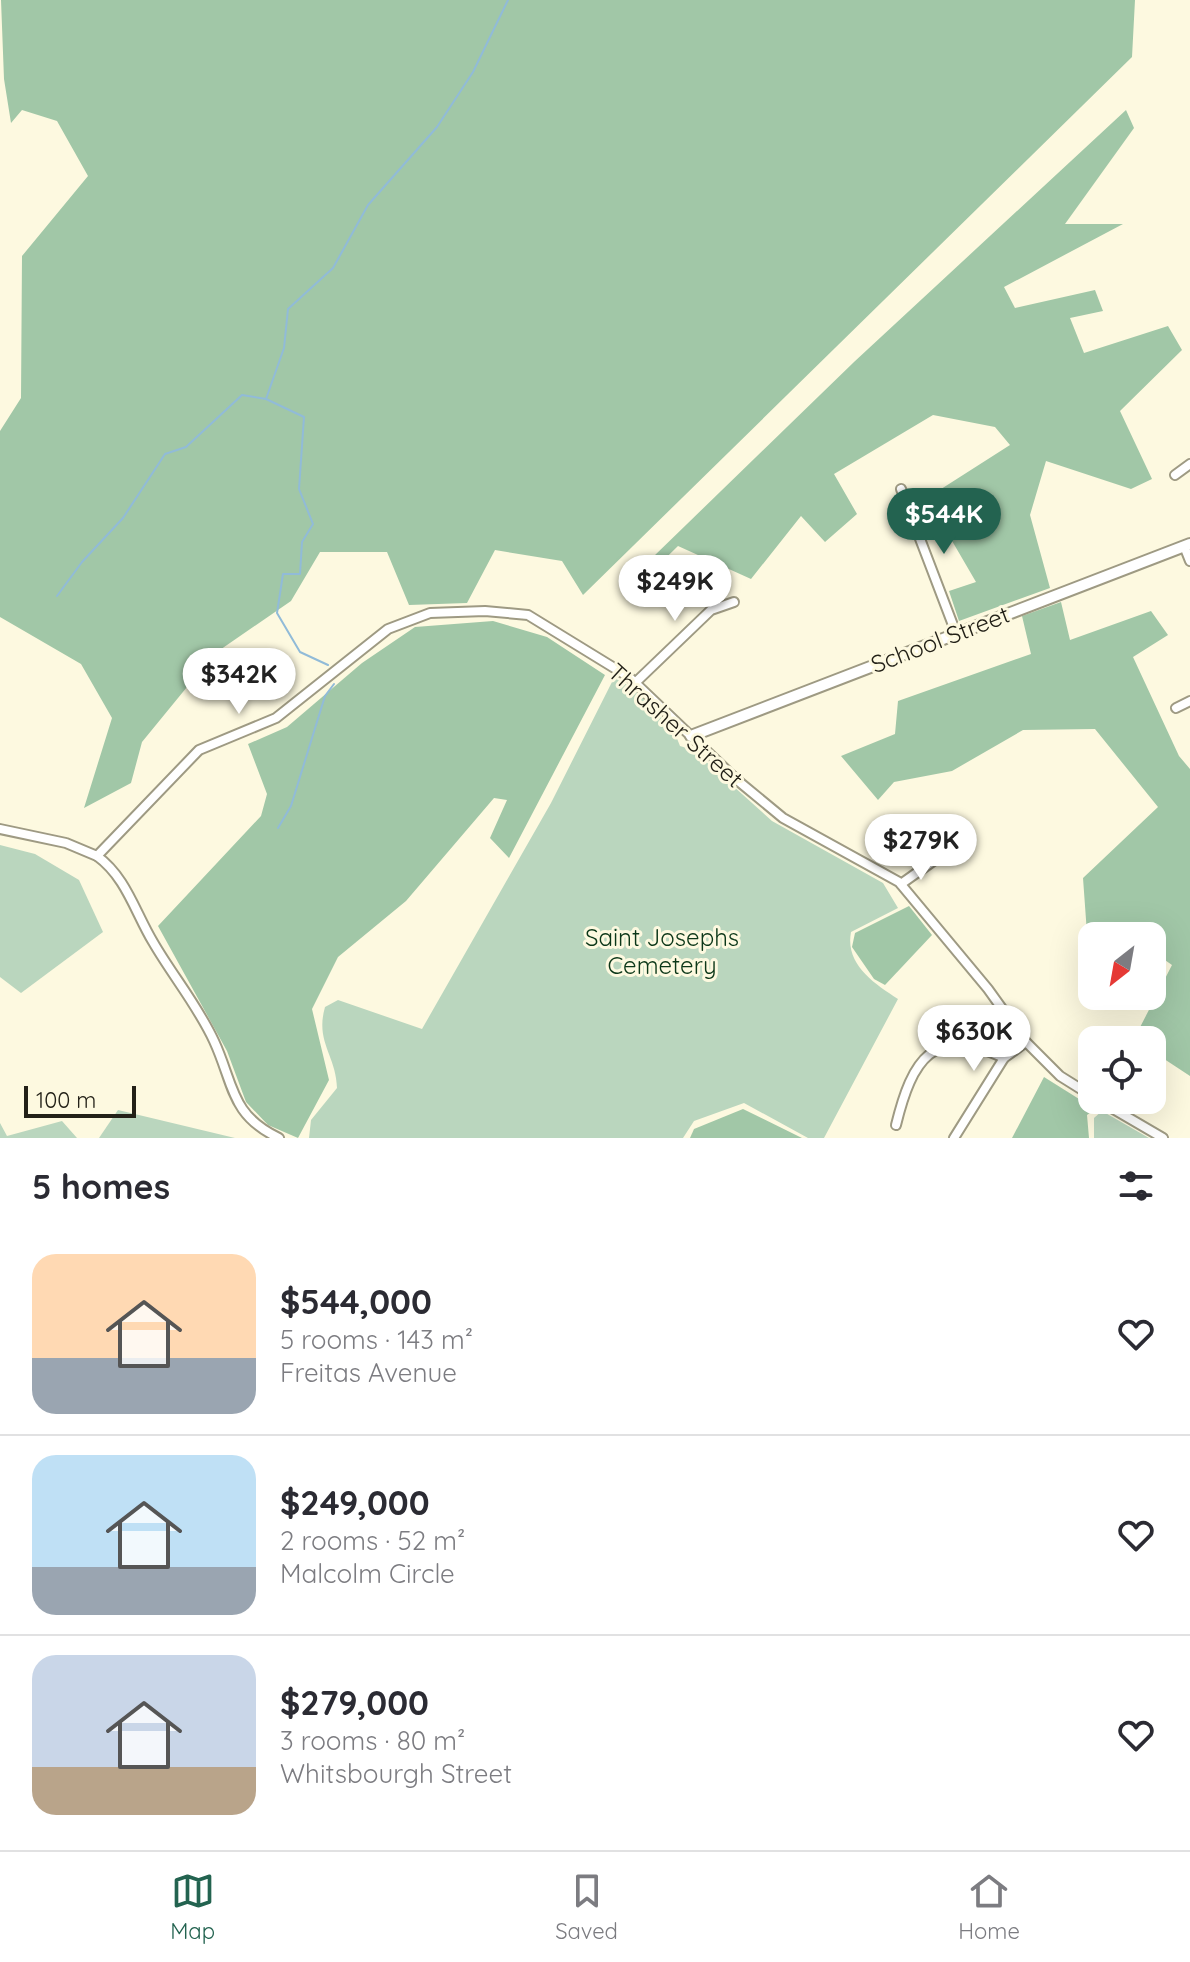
<!DOCTYPE html>
<html lang="en">
<head>
<meta charset="utf-8">
<style>
  body { margin:0; font-family:Quicksand,sans-serif; background:#f2f2f3; color:#2b2b33; height:100vh; display:flex; flex-direction:column; font-size:30px; white-space:nowrap }
  * { box-sizing:border-box; margin:0 }
  p { font-size:26px; color:#7c7c81 }
  .icon { flex:none; width:44px; height:44px; fill:none; stroke:currentColor; stroke-width:2; stroke-linecap:round; stroke-linejoin:round }
  .map { position:relative; height:1138px; overflow:hidden }
  .side { display:flex; flex-direction:column; background:#fff; flex:1 }
  .side>* { flex:none }
  .needle { width:52px; rotate:211deg }
  .controls { position:absolute; left:1078px; top:922px; display:grid; gap:16px }
  .controls a { display:grid; place-items:center; width:88px; height:88px; border-radius:16px; background:#fff; box-shadow:0 8px 32px #0002; font-size:40px }
  .scale { position:absolute; left:24px; bottom:20px; width:112px; box-sizing:border-box; padding-left:8px; border:4px solid #232118; border-top:0; font-size:22px; line-height:28px; white-space:nowrap; color:#232118; -webkit-text-stroke:6px #fdf9e0; paint-order:stroke }
  .price { position:absolute; translate:-50% -68px; padding:0 18px; border-radius:28px; background:#fff; color:#222; font-size:26px; line-height:52px; filter:drop-shadow(0 2px 4px #0008) }
  .price::after { content:''; position:absolute; left:50%; top:48px; width:24px; height:18px; margin-left:-12px; background:inherit; clip-path:polygon(0 0,100% 0,50% 100%) }
  .price.active { background:#236350; color:#fff }
  ul { padding:0; list-style:none }
  li { display:flex; align-items:center; gap:24px; height:200px; padding:0 32px }
  li+li { border-top:2px solid #e1e1e2 }
  li span { display:grid; place-items:center; flex:none; width:224px; height:160px; border-radius:24px; color:#555 }
  li>.icon { margin-inline-start:auto }
  span .icon { width:96px; height:96px; fill:#fffc; stroke-width:1 }
  li b { font-size:34px }
  h2 { display:flex; justify-content:space-between; align-items:center; height:96px; padding:0 32px; font-size:34px }
  .dock { display:flex; justify-content:space-around; align-items:center; height:112px; border-top:2px solid #e1e1e2; background:#fff; font-size:22px; color:#7c7c81 }
  .dock a { display:grid; justify-items:center; gap:4px }
  .dock .active { color:#236350 }
  .map>svg:first-child { display:block }
  .green { fill:#bad6be }
  .forest { fill:#a1c7a7 }
  .lines { fill:none; stroke-linecap:round; stroke-linejoin:round }
  .stream { stroke:#91bbd8; stroke-width:2 }
  .minor-casing { stroke:#9e9a83; stroke-width:12 }
  .tertiary-casing { stroke:#9e9a83; stroke-width:14 }
  .minor { stroke:#fff; stroke-width:8 }
  .tertiary { stroke:#fff; stroke-width:10 }
  .labels { text-anchor:middle; dominant-baseline:central; stroke-width:6; stroke-linejoin:round; paint-order:stroke }
  .street-label { font-size:24px; fill:#232118; stroke:#fdf9e0 }
  .park-label { font-size:24px; fill:#0b3718; stroke:#fdf9e0 }
</style>
</head>
<body>
<div class="map">
<svg width="1190" height="1138" viewBox="0 0 1190 1138">
  <rect width="100%" height="100%" fill="#fdf9e0"/>
  <!-- green -->
  <g class="green">
    <path d="M 614,678 L 634,688 L 674,731 L 680,746 L 693,750 L 772,821 L 883,883 L 898,908 L 851,932 C 845,964 873,983 898,999 L 824,1138 L 808,1138 L 744,1103 L 694,1121 L 683,1138 L 309,1138 L 311,1120 L 337,1088 C 336,1055 315,1042 325,1007 L 338,1000 L 422,1029 L 551,803 Z"/>
    <path d="M 0,845 L 35,854 L 79,880 L 103,932 L 21,993 L 0,977 Z"/>
    <path d="M 118,1110 L 235,1138 L 99,1138 Z"/>
    <path d="M 1102,1111 L 1149,1138 L 1094,1138 L 1094,1118 Z"/>
    <path d="M 62,1121 L 77,1138 L 0,1138 L 0,1123 L 7,1136 Z"/>
  </g>
  <!-- forest -->
  <g class="forest">
    <path d="M 1,0 L 1135,0 L 1132,57 L 583,595 L 562,561 L 495,550 L 467,603 L 409,605 L 387,552 L 320,552 L 291,601 L 214,654 L 142,742 L 131,783 L 84,808 L 112,718 L 81,664 L 0,617 L 0,431 L 21,398 L 22,256 L 88,176 L 57,121 L 22,110 L 11,123 L 4,79 Z"/>
    <path d="M 1126,110 L 1134,128 L 1065,224 L 1123,224 L 1004,287 L 1015,308 L 1095,290 L 1103,311 L 1070,318 L 1084,353 L 1168,326 L 1182,350 L 1120,411 L 1152,479 L 1131,489 L 1046,461 L 1030,515 L 1050,588 L 959,621 L 949,591 L 976,582 L 927,498 L 1010,445 L 995,427 L 933,415 L 834,474 L 857,514 L 825,542 L 801,516 L 751,579 L 678,546 L 631,592 L 620,589 L 854,362 Z"/>
    <path d="M 1061,602 L 1070,640 L 1151,611 L 1168,635 L 1133,657 L 1179,756 L 1190,769 L 1190,1076 L 1152,1051 L 1152,1040 L 1134,1039 L 1172,965 L 1152,951 L 1152,936 L 1092,936 L 1091,989 L 1083,878 L 1158,807 L 1095,729 L 1023,730 L 952,771 L 894,782 L 878,800 L 841,756 L 895,734 L 898,701 L 1031,654 L 1022,616 Z"/>
    <path d="M 493,621 L 547,637 L 605,675 L 509,858 L 490,838 L 507,800 L 494,798 L 406,901 L 338,957 L 312,1009 L 329,1080 L 298,1138 L 268,1125 L 246,1102 L 227,1051 L 158,926 L 261,816 L 267,794 L 248,744 L 287,727 L 362,663 L 415,627 Z"/>
    <path d="M 909,906 L 932,935 L 885,985 L 874,979 L 852,947 L 855,933 Z"/>
    <path d="M 1044,1077 L 1095,1109 L 1087,1115 L 1089,1138 L 1012,1138 Z"/>
    <path d="M 743,1109 L 802,1138 L 690,1138 L 694,1129 Z"/>
  </g>
  <g class="lines">
    <!-- stream -->
    <g class="stream">
      <path d="M 266,399 L 304,417 L 299,489 L 313,524 L 302,542 L 300,574 L 283,574 L 277,613 L 300,652 L 328,665"/>
      <path d="M 57,596 L 82,562 L 123,518 L 165,454 L 186,447 L 242,395 L 266,399 L 284,348 L 288,309 L 333,268 L 368,205 L 437,127 L 473,72 L 508,0"/>
      <path d="M 278,828 L 291,806 L 325,696 L 334,684"/>
    </g>
    <defs>
      <g id="minor">
        <path d="M 1175,475 L 1190,464"/>
        <path d="M 901,489 L 956,633"/>
        <path d="M 1184,546 L 1190,561"/>
        <path d="M 636,682 L 711,610 L 734,602"/>
        <path d="M 1176,708 L 1190,701"/>
        <path d="M 0,829 L 66,843 L 97,856 L 199,750 L 276,718 L 388,629 L 430,613 L 485,611 L 528,615 L 629,677 L 737,780 L 783,818 L 899,882 L 988,989 L 1026,1042 L 1060,1076 L 1092,1096"/>
        <path d="M 97,856 C 126,877 135,912 153,942 C 172,975 198,1006 214,1041 C 234,1084 230,1115 279,1138"/>
        <path d="M 901,884 L 967,837"/>
        <path d="M 1098,1100 L 1163,1138"/>
        <path d="M 896,1125 C 912,1060 933,1024 1004,1058"/>
        <path d="M 954,1138 L 1004,1058 L 1026,1042"/>
      </g>
      <path id="tertiary" d="M 691,736 L 1190,544"/>
    </defs>
    <!-- minor casing -->
    <use href="#minor" class="minor-casing"/>
    <!-- tertiary casing -->
    <use href="#tertiary" class="tertiary-casing"/>
    <!-- minor -->
    <use href="#minor" class="minor"/>
    <!-- tertiary -->
    <use href="#tertiary" class="tertiary"/>
  </g>
  <g class="labels">
    <!-- street labels -->
    <g class="street-label">
      <text transform="translate(940 639) rotate(-21)">School Street</text>
      <text transform="translate(676 725) rotate(42)">Thrasher Street</text>
    </g>
    <!-- park labels -->
    <g class="park-label">
      <text x="662" y="937">Saint Josephs<tspan x="662" dy="28">Cemetery</tspan></text>
    </g>
  </g>
</svg>
<div class="controls">
<a><svg class="needle" viewBox="-14 -14 28 28"><path d="M0-13l5 13h-10z" fill="#e53935"/><path d="M0 13l5-13h-10z" fill="#7c7c81"/></svg></a>
<a><svg class="icon" aria-label="locate" viewBox="0 0 24 24"><circle cx="12" cy="12" r="6"/><path d="M12 2v4M12 18v4M2 12h4M18 12h4"/></svg></a>
</div>
<div class="scale">100 m</div>
<b class="price active" style="left:944px;top:556px">$544K</b>
<b class="price" style="left:675px;top:623px">$249K</b>
<b class="price" style="left:239px;top:716px">$342K</b>
<b class="price" style="left:921px;top:882px">$279K</b>
<b class="price" style="left:974px;top:1073px">$630K</b>
</div>
<section class="side">
<h2>5 homes<svg class="icon" aria-label="filters" viewBox="0 0 24 24"><path d="M4 7h16M4 17h16"/><circle cx="9" cy="7" r="2"/><circle cx="15" cy="17" r="2"/></svg></h2>
<ul>
<li><span style="background:linear-gradient(#ffd9b3 65%,#9aa5b1 0)"><svg class="icon" aria-label="home" viewBox="0 0 24 24"><path d="M3 11l9-7 9 7M6 9v11h12V9"/></svg></span><div><b>$544,000</b><p>5 rooms · 143 m²</p><p>Freitas Avenue</p></div><svg class="icon" aria-label="heart" viewBox="0 0 24 24"><path d="M12 20l-8-8c-3-5 5-10 8-4 3-6 11-1 8 4z"/></svg></li>
<li><span style="background:linear-gradient(#bfe0f5 70%,#9aa5b1 0)"><svg class="icon" aria-label="home" viewBox="0 0 24 24"><path d="M3 11l9-7 9 7M6 9v11h12V9"/></svg></span><div><b>$249,000</b><p>2 rooms · 52 m²</p><p>Malcolm Circle</p></div><svg class="icon" aria-label="heart" viewBox="0 0 24 24"><path d="M12 20l-8-8c-3-5 5-10 8-4 3-6 11-1 8 4z"/></svg></li>
<li><span style="background:linear-gradient(#c9d6e8 70%,#b9a48a 0)"><svg class="icon" aria-label="home" viewBox="0 0 24 24"><path d="M3 11l9-7 9 7M6 9v11h12V9"/></svg></span><div><b>$279,000</b><p>3 rooms · 80 m²</p><p>Whitsbourgh Street</p></div><svg class="icon" aria-label="heart" viewBox="0 0 24 24"><path d="M12 20l-8-8c-3-5 5-10 8-4 3-6 11-1 8 4z"/></svg></li>
</ul>
</section>
<nav class="dock">
<a class="active"><svg class="icon" aria-label="map" viewBox="0 0 24 24"><path d="M3 6l6-2 6 2 6-2v14l-6 2-6-2-6 2zM9 4v14M15 6v14"/></svg>Map</a>
<a><svg class="icon" aria-label="saved" viewBox="0 0 24 24"><path d="M7 4h10v16l-5-4-5 4z"/></svg>Saved</a>
<a><svg class="icon" aria-label="home" viewBox="0 0 24 24"><path d="M3 11l9-7 9 7M6 9v11h12V9"/></svg>Home</a>
</nav>
</body>
</html>
